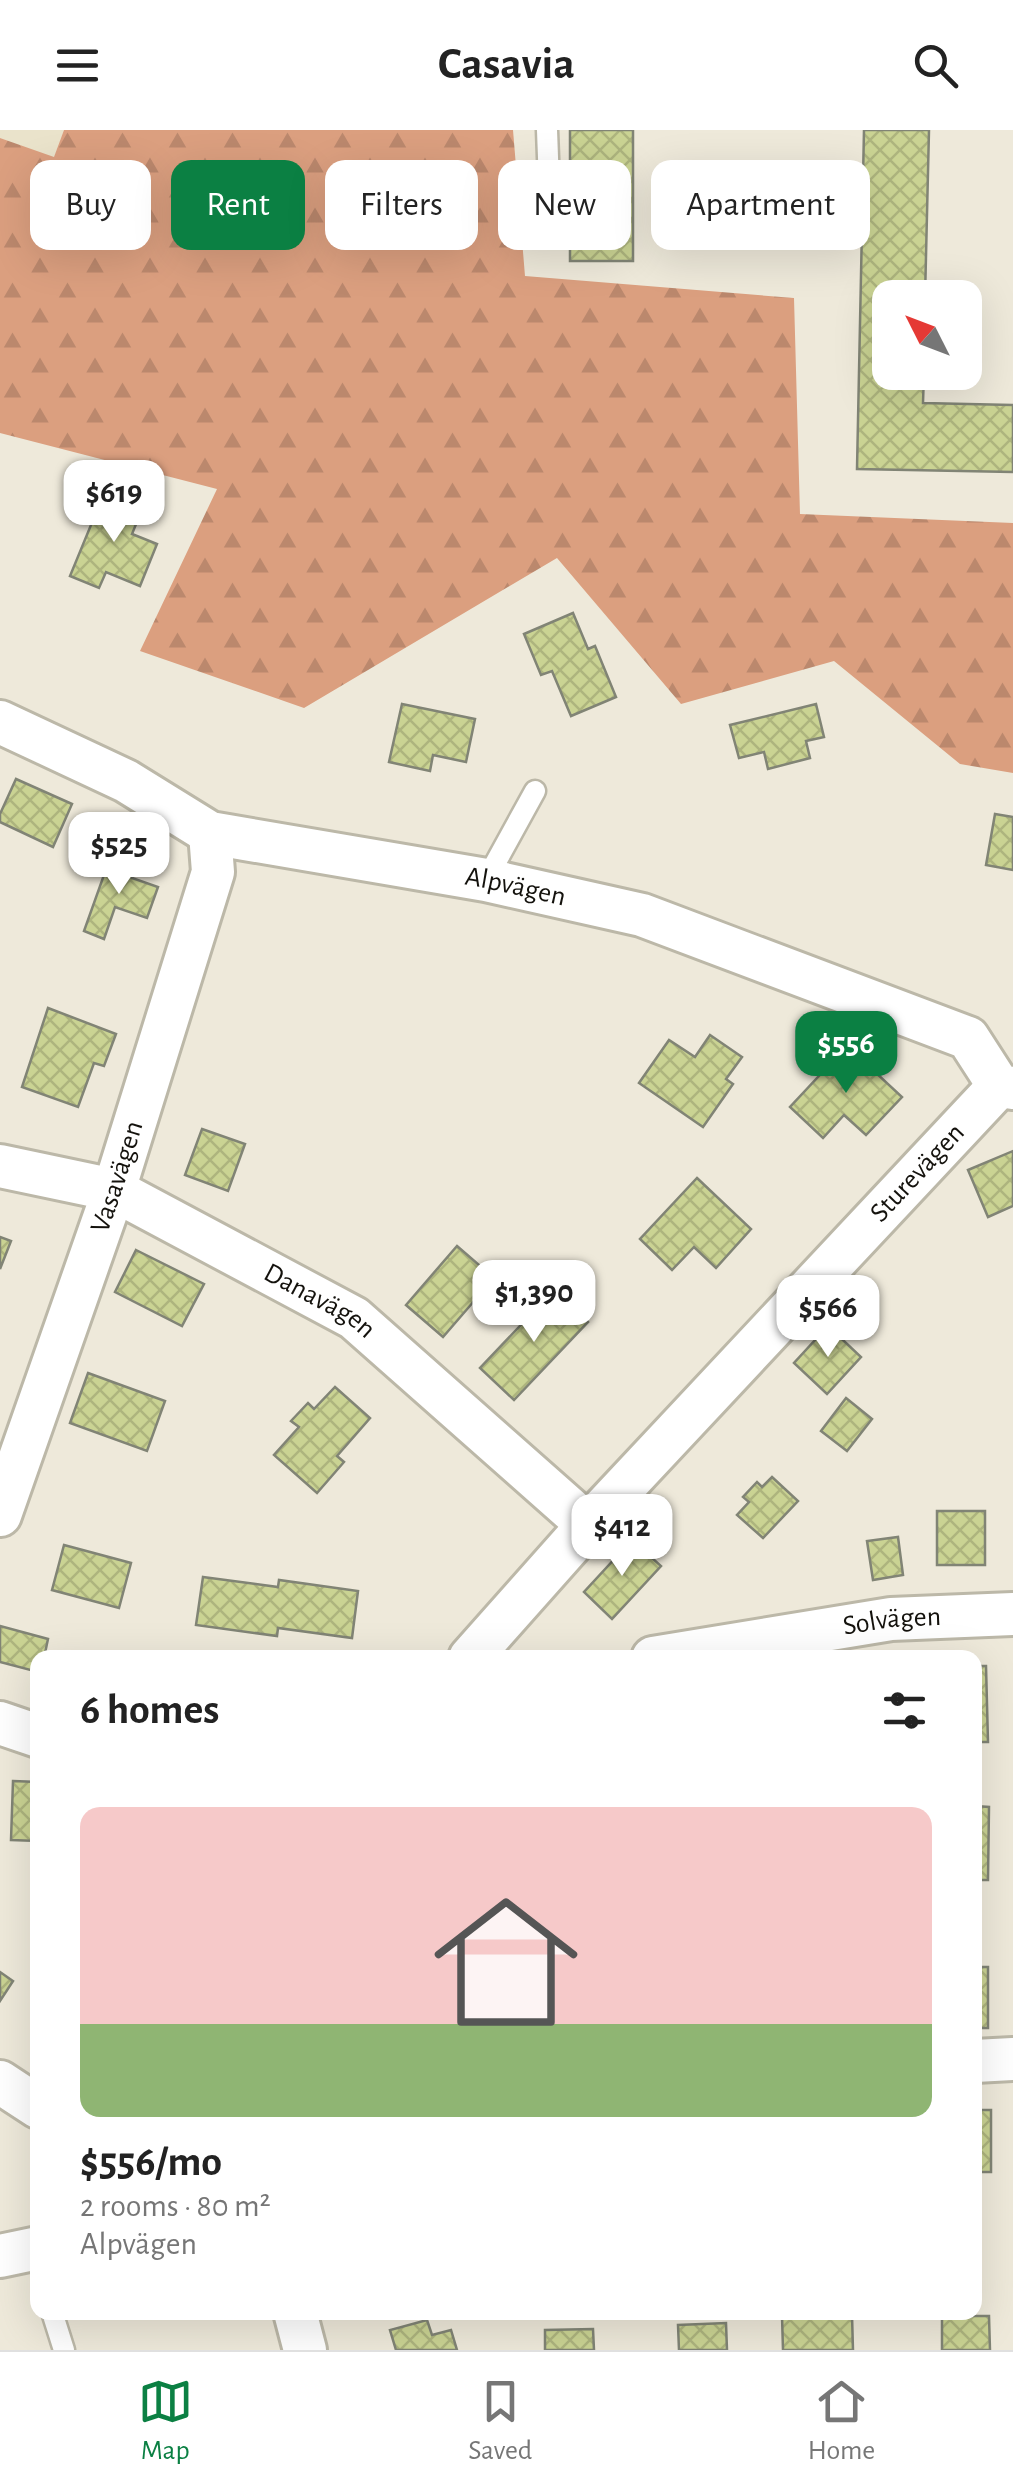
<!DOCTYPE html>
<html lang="en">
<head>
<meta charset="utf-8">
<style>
  body { margin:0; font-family:"Alegreya Sans",sans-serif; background:#f6f6f6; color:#222; height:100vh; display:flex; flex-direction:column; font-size:38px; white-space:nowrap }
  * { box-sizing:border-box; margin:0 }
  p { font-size:32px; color:#767676 }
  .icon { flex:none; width:55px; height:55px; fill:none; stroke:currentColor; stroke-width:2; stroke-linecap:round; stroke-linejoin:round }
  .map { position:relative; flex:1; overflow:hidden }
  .side { position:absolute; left:30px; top:1520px; width:952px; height:670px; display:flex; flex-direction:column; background:#fff; border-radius:20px; box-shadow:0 10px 40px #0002 }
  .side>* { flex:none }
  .banner { position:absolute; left:30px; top:30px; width:955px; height:90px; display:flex; gap:20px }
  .needle { width:65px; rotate:312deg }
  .tools { position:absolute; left:872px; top:150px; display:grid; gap:20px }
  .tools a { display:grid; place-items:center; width:110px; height:110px; border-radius:20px; background:#fff; box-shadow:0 10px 40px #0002; font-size:50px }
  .price { position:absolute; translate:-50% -85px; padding:0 22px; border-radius:20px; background:#fff; color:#222; font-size:32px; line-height:65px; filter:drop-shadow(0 2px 5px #0008) }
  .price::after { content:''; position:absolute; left:50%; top:60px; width:30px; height:22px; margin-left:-15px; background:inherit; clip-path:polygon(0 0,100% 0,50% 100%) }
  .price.current { background:#0b8043; color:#fff }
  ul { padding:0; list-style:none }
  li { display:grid; align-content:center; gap:20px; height:530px; padding:0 50px }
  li+li { border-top:2px solid #e0e0e0 }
  li span { display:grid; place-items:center; height:310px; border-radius:20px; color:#555 }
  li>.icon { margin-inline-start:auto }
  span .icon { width:180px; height:180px; fill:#fffc; stroke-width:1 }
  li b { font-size:42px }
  h2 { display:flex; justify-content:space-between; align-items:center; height:120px; padding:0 50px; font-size:42px }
  .pill { padding:0 35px; border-radius:20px; background:#fff; box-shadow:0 10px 40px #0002; font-size:35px; line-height:90px }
  .pill.current { background:#0b8043; color:#fff }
  header { display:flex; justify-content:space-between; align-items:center; height:130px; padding:0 50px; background:#fff; font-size:45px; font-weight:700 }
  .tabs { display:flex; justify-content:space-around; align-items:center; height:140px; border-top:2px solid #e0e0e0; background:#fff; font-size:28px; color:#767676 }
  .tabs a { display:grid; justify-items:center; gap:5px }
  .tabs .current { color:#0b8043 }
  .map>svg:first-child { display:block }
  .built { fill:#eae3cb }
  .forest { fill:url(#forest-firs) }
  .building { fill:url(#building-cross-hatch); stroke:#818475; stroke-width:2.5 }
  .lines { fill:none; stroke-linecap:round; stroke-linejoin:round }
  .lane-casing { stroke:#bcb8a8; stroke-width:25 }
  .street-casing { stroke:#bcb8a8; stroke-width:48 }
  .lane { stroke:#fff; stroke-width:20 }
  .street { stroke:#fff; stroke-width:42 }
  .labels { text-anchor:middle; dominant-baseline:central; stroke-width:10; stroke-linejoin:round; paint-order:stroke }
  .street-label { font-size:28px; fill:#14120d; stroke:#fcf7e7 }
</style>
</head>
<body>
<header><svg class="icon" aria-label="menu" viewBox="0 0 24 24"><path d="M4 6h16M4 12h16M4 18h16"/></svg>Casavia<svg class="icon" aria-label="search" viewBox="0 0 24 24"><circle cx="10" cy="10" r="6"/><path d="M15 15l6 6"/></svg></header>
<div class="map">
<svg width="1013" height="2220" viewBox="0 0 1013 2220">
  <defs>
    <pattern id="forest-firs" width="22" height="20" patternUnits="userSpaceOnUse" patternTransform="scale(2.5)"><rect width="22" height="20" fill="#db9f7f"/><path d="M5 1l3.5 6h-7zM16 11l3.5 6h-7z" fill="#bb886d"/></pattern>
    <pattern id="building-cross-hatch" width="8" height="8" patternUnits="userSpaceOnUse" patternTransform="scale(2.5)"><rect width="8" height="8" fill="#cad393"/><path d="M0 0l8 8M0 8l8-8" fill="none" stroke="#adb47e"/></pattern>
  </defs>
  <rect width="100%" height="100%" fill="#eee9da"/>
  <!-- built -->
  <path class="built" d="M 0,0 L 64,0 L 54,28 L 0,8 Z"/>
  <!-- forest -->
  <path class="forest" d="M 64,0 L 513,0 L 525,146 L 794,168 L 800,384 L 1013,393 L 1013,643 L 960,634 L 834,531 L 681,574 L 557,428 L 304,578 L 140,521 L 217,359 L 0,303 L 0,8 L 54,27 Z"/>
  <!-- building -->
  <g class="building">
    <rect x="570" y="0" width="63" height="131"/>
    <path d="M 864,0 L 929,0 L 925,168 L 890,168 L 890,242 L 924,242 L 923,273 L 1013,275 L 1013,342 L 857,339 Z"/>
    <path d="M 105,361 L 143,377 L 132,404 L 157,414 L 140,456 L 106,442 L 99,458 L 70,446 Z"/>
    <path d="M 573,483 L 588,519 L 595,516 L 616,567 L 571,586 L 552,541 L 541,545 L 524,504 Z"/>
    <path d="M 402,574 L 475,589 L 466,632 L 433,625 L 430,641 L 389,632 Z"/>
    <path d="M 816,574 L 824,607 L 806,611 L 810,628 L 768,639 L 764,622 L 739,628 L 730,595 Z"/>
    <path d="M 16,649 L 72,674 L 53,717 L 0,692 L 0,684 Z"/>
    <path d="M 995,684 L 1013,687 L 1013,740 L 986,735 Z"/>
    <path d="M 110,728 L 136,737 L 132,748 L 158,757 L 147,788 L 115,777 L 104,809 L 84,801 Z"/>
    <path d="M 48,878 L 116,904 L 104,936 L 94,933 L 78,977 L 22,957 Z"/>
    <path d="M 710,905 L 742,927 L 726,949 L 733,954 L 703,997 L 639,953 L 669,910 L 695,927 Z"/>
    <path d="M 847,916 L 902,967 L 866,1005 L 844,985 L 823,1008 L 790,977 Z"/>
    <path d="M 202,999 L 245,1014 L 228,1061 L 185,1045 Z"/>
    <path d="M 1013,1021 L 1013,1076 L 988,1087 L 968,1040 Z"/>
    <path d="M 697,1048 L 751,1099 L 716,1138 L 694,1117 L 672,1140 L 640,1109 Z"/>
    <path d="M 0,1107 L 11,1111 L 0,1139 Z"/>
    <path d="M 457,1116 L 494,1148 L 443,1207 L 406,1175 Z"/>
    <path d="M 136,1120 L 204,1154 L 182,1196 L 115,1162 Z"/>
    <path d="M 554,1160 L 588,1192 L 514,1270 L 480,1238 Z"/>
    <path d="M 828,1196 L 861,1227 L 827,1264 L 794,1233 Z"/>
    <path d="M 88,1243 L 165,1271 L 147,1321 L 70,1293 Z"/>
    <path d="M 335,1257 L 370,1288 L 337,1326 L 344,1332 L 317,1363 L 274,1325 L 299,1297 L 291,1291 L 308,1273 L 314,1279 Z"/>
    <path d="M 846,1268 L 872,1289 L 847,1321 L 821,1301 Z"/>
    <path d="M 772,1347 L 798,1371 L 763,1408 L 737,1385 L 749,1372 L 743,1367 L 757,1352 L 762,1357 Z"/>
    <rect x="937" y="1381" width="48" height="54"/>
    <path d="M 898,1407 L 903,1445 L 873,1450 L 867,1411 Z"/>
    <path d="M 632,1410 L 661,1436 L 612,1489 L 584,1462 Z"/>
    <path d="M 64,1415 L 131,1433 L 119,1478 L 52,1460 Z"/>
    <path d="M 203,1447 L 278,1457 L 279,1450 L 358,1461 L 352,1508 L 278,1498 L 277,1506 L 196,1495 Z"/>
    <path d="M 0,1496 L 48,1509 L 44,1528 L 38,1528 L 38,1542 L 0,1532 Z"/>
    <path d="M 975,1536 L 986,1536 L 988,1612 L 975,1612 Z"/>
    <path d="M 13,1651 L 38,1652 L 38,1711 L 11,1710 Z"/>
    <path d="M 975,1676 L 989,1677 L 988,1750 L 975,1750 Z"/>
    <rect x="975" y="1837" width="13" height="61"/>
    <path d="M 0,1842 L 13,1851 L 0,1871 Z"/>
    <rect x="975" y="1980" width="16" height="62"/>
    <path d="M 852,2185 L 853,2220 L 783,2220 L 782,2186 Z"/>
    <path d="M 942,2186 L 989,2186 L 990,2220 L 942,2220 Z"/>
    <path d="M 427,2190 L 432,2205 L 451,2200 L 457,2220 L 396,2220 L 390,2200 Z"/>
    <path d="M 726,2193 L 727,2220 L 679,2220 L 678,2195 Z"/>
    <path d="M 593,2199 L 594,2220 L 545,2220 L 545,2200 Z"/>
  </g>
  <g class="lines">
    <defs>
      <g id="lane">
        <path d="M 547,0 L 550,82"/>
        <path d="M 486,750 L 535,661"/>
        <path d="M 52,2182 L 64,2220"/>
      </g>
      <g id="street">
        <path id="s1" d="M 0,592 L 126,651 L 210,703 L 486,750 L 642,785 L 968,908 L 999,956 L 1013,958"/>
        <path id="s2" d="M 0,1036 L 114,1060 L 354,1188 L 588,1395"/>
        <path id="s3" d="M 0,1385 L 114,1060 L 213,742 L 210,703"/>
        <path id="s4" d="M 470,1528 L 588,1395 L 999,956"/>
        <path id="s5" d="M 653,1528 L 891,1489 L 1013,1484"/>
        <path d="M 0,1593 L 38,1606"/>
        <path d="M 975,1931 L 1013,1929"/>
        <path d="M 0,1952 L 38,1977"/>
        <path d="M 0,2126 L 38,2118"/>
        <path d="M 295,2182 L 305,2220"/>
      </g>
    </defs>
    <!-- lane casing -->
    <use href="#lane" class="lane-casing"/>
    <!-- street casing -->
    <use href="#street" class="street-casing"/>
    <!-- lane -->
    <use href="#lane" class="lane"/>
    <!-- street -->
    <use href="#street" class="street"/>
  </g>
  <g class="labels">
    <!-- street labels -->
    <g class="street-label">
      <text stroke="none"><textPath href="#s1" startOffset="548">Alpvägen</textPath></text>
      <text stroke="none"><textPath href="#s4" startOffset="660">Sturevägen</textPath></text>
      <text stroke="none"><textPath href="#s3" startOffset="358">Vasavägen</textPath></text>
      <text stroke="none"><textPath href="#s2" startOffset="350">Danavägen</textPath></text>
      <text stroke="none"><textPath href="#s5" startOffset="242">Solvägen</textPath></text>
    </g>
  </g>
</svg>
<div class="tools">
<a><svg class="needle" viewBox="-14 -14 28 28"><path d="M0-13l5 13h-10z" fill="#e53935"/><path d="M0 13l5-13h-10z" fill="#767676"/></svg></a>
</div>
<b class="price" style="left:114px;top:415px">$619</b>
<b class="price" style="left:119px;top:767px">$525</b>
<b class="price current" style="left:846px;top:966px">$556</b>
<b class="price" style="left:534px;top:1215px">$1,390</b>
<b class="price" style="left:828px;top:1230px">$566</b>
<b class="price" style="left:622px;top:1449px">$412</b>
<div class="banner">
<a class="pill">Buy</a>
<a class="pill current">Rent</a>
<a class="pill">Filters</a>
<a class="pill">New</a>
<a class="pill">Apartment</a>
</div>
<section class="side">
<h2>6 homes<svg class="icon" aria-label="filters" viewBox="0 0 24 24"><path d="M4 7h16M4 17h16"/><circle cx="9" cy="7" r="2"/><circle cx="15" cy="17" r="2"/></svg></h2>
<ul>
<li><span style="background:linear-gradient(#f6c9c9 70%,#8fb573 0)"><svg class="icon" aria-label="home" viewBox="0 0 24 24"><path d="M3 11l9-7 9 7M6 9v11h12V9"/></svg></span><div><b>$556/mo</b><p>2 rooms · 80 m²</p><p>Alpvägen</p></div></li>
</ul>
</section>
</div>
<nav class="tabs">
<a class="current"><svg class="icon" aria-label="map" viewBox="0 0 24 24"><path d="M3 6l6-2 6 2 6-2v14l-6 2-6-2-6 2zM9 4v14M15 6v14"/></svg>Map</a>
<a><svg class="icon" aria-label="saved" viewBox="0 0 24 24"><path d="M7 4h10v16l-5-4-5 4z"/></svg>Saved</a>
<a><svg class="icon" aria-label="home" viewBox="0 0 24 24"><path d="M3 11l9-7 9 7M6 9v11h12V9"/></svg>Home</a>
</nav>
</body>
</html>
